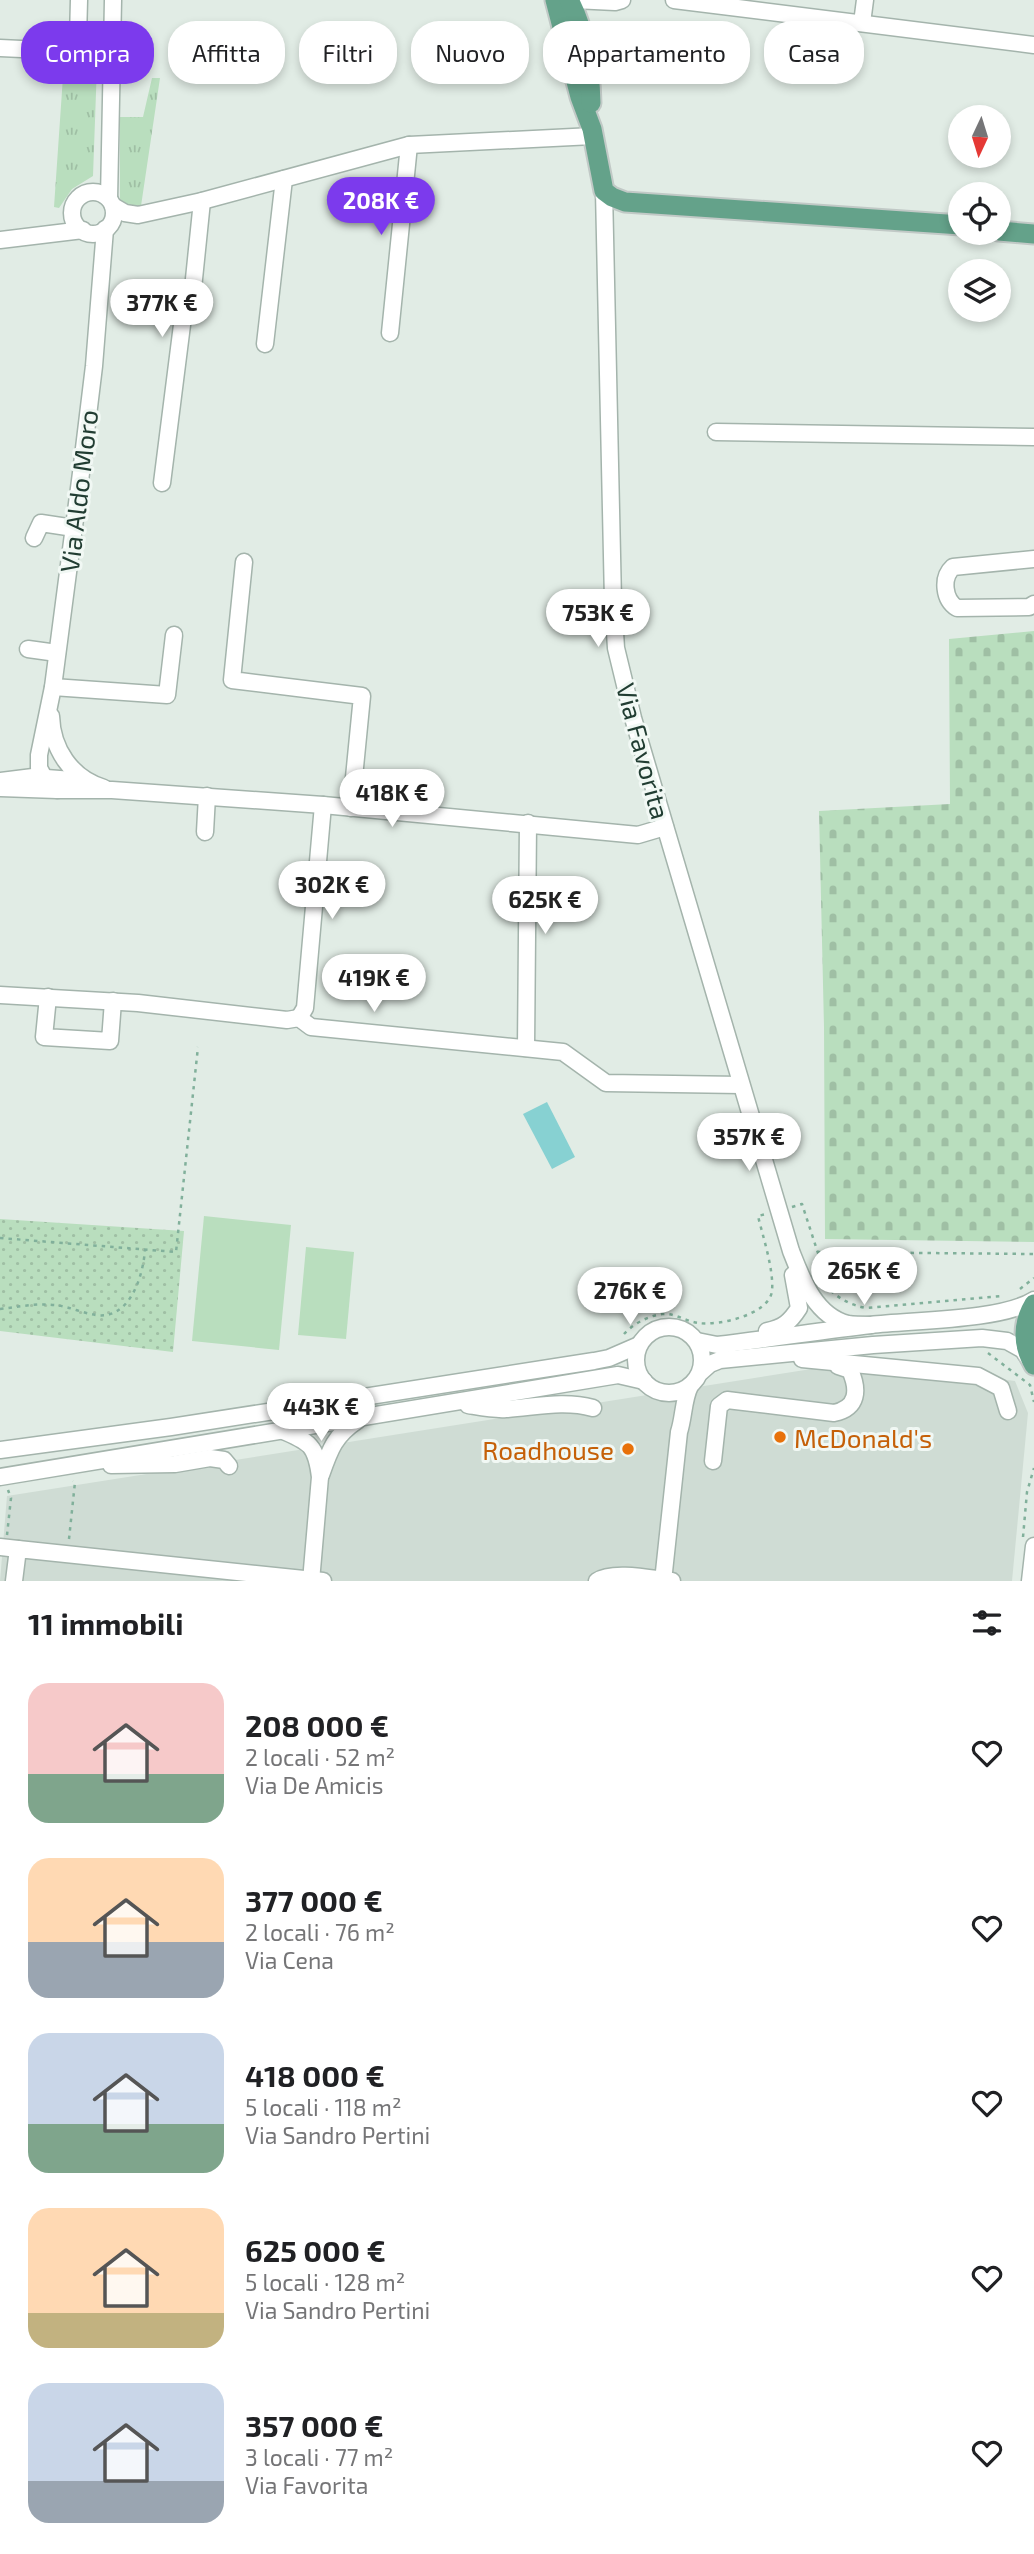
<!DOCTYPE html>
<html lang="it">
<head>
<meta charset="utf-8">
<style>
  body { margin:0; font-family:"Exo 2",sans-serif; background:#f6f6f6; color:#202124; height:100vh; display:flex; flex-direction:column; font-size:26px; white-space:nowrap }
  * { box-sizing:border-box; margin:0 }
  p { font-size:23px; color:#757577 }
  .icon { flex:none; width:38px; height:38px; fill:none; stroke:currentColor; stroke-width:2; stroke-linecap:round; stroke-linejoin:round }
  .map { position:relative; height:1581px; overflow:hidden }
  .details { display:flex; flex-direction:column; background:#fff; flex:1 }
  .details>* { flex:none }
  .hud { position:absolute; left:21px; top:21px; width:992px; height:63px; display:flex; gap:14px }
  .needle { width:46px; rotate:184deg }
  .fabs { position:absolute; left:948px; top:105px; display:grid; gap:14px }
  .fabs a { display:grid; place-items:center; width:63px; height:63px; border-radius:50%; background:#fff; box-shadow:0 4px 10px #0003; font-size:35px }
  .price { position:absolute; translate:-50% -60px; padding:0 16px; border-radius:24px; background:#fff; color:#222; font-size:23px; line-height:46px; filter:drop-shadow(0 2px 4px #0008) }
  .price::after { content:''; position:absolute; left:50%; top:42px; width:21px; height:16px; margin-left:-10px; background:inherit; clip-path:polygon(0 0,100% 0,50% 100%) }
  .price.selected { background:#7c3aed; color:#fff }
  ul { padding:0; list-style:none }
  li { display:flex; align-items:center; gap:21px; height:175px; padding:0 28px }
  li span { display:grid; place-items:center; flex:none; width:196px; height:140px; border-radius:21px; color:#555 }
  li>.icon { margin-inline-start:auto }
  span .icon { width:84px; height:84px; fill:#fffc; stroke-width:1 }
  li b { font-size:30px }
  h2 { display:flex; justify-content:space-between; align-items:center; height:84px; padding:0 28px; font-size:30px }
  .chip { padding:0 24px; border-radius:28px; background:#fff; box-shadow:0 4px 10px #0003; font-size:24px; line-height:63px }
  .chip.selected { background:#7c3aed; color:#fff }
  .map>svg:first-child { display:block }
  .built { fill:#cfdcd4 }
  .grass { fill:url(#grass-tufts) }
  .cemetery { fill:url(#cemetery-stones) }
  .park { fill:url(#park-dots) }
  .pitch { fill:#b9debe }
  .water { fill:#87d1d2 }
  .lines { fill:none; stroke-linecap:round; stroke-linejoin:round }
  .minor-casing { stroke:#a4b4ac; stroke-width:19 }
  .major-casing { stroke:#c1c9c6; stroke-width:23 }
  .path { stroke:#81b09b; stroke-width:2.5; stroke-dasharray:3.5 5; stroke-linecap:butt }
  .minor { stroke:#fff; stroke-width:16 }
  .major { stroke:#64a28a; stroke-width:19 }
  .food-dot { fill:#e8710a; stroke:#f1f8f4; stroke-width:2.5 }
  .labels { text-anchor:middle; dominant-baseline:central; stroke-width:6; stroke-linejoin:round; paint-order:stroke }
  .street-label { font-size:26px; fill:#213d32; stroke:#f1f8f4 }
  .food-label { font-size:26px; fill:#c56008; stroke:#f1f8f4; text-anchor:start }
</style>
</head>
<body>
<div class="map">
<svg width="1034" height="1581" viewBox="0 0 1034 1581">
  <defs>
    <pattern id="grass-tufts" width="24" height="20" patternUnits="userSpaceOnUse" patternTransform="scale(1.75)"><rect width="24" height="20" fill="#b9debe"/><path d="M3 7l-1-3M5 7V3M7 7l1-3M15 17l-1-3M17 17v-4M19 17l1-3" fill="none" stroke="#9fbfa4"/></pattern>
    <pattern id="cemetery-stones" width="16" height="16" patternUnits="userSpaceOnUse" patternTransform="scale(1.75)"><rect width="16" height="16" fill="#b9debe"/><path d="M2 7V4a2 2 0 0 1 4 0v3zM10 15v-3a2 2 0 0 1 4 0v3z" fill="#9fbfa4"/></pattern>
    <pattern id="park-dots" width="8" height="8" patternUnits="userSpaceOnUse" patternTransform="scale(1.75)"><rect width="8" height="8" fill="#b9debe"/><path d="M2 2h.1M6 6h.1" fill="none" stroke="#9fbfa4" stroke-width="1.8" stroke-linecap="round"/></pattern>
  </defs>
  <rect width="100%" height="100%" fill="#e1ece5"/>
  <!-- built -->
  <path class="built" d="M 862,1361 L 1015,1381 L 1028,1413 L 1012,1581 L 0,1581 L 7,1496 Z"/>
  <!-- grass -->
  <g class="grass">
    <path d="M 64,62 L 97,65 L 93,176 L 72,189 L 59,208 L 54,207 Z"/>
    <path d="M 152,78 L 160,78 L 141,206 L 120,205 L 120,117 L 143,117 Z"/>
  </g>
  <!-- cemetery -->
  <path class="cemetery" d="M 1034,631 L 1034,1242 L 825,1239 L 824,1027 L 819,811 L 950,804 L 949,639 Z"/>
  <!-- park -->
  <path class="park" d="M 0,1219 L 184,1231 L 173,1352 L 0,1331 Z"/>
  <!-- pitch -->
  <g class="pitch">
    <path d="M 204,1216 L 291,1225 L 279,1350 L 192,1341 Z"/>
    <path d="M 306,1247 L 354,1252 L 346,1339 L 298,1335 Z"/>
  </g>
  <!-- water -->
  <path class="water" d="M 547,1102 L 575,1157 L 552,1169 L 523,1114 Z"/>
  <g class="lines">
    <defs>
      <g id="minor">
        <path d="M 79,0 L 78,38 L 80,49 L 97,55 L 112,55"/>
        <path d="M 574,0 L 615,2 L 622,0"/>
        <path d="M 674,0 L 1034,45"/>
        <path d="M 862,23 L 865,0"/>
        <path d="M 0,48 L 85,52"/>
        <path d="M 604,191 L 613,601 L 616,648 L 633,718 L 791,1251 C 802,1279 815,1316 848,1324 C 855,1325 863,1325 871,1325"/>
        <circle cx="93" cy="213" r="21"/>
        <path d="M 109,199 L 113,0"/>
        <path d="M 113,206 L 125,213 L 138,215 L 202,201 L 409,145 L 593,136"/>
        <path d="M 105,229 L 94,366 L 81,473 L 53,687 L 39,755 L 39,768 L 48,785 L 58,790 L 112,790 L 323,805 L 638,835 L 665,827"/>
        <path d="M 0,240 L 83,230"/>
        <path d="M 390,333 L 409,145"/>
        <path d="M 265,344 L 284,179"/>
        <path d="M 716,432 L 1034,437"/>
        <path d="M 162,483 L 183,317 L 191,308 L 202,201"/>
        <path d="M 34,538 L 41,523 L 74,528"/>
        <path d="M 1034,559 L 953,567 C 941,578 944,600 957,608 L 1029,607 L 1034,604"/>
        <path d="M 244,562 L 232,680 L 362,696 L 351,808"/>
        <path d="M 28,649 L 57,653"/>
        <path d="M 53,687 L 167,695 L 174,635"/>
        <path d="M 51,716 C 52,749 71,778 104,788"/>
        <path d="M 0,781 L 33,777 L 86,781"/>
        <path d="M 0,788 L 57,790"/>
        <path d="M 205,832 L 207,796"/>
        <path d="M 0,995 L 138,1003 L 287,1020 L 299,1018 L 311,1027 L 563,1052 L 606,1083 L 741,1085"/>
        <path d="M 48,997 L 44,1037 L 110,1041 L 113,1001"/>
        <path d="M 299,1018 L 305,1008 L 323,805"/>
        <path d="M 526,1048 L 528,823"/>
        <circle cx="669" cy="1360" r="33"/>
        <path d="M 767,1331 C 783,1328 790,1322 799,1308 L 793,1275"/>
        <path d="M 697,1341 L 717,1345 C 769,1339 820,1331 871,1325 C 913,1320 1000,1321 1034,1300"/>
        <path d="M 802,1359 L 978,1376 L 1001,1388 L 1008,1411"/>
        <path d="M 701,1372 L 710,1364 L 720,1360 L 873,1345 L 982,1338 L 1007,1341 L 1023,1350 L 1029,1359"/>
        <path d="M 468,1405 C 480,1407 494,1410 506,1409 C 536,1407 564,1400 593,1408"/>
        <path d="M 281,1430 C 310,1442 316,1445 320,1477 L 311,1581"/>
        <path d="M 0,1450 L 171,1427 L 594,1361 L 609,1358 L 639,1345"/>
        <path d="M 713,1461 L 719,1406 L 727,1400 L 834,1413 C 858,1408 859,1390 850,1370 L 838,1366"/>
        <path d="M 111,1465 L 175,1464 L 210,1458 L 224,1460 L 229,1466"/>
        <path d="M 321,1475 C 330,1449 335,1435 358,1420"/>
        <path d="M 0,1477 L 618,1375 L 644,1381"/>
        <path d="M 0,1547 L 18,1549"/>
        <path d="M 14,1581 L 18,1549 L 323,1581"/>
        <path d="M 597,1581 C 613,1570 653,1579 672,1581"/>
        <path d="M 663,1581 L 679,1432 C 684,1417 683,1400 690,1386"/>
        <path d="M 1030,1581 L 1034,1546"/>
      </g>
      <g id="major">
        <path d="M 555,0 L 580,97 L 592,129 L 604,191 L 612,197 L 625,202 L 961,225"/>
        <path d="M 569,0 C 585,29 590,70 591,103"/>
        <path d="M 999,231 L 1034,234"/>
        <path d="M 1034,1304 C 1022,1324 1022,1345 1034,1365"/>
      </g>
    </defs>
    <!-- minor casing -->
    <use href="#minor" class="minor-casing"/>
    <!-- major casing -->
    <use href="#major" class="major-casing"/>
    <!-- path -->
    <g class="path">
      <path d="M 792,1207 L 802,1204 L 830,1290 C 841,1300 851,1305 866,1308 L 1001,1296"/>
      <path d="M 0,1238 L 176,1252 L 198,1047"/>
      <path d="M 817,1252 L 1034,1254"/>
      <path d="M 1020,1289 L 1034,1278"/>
      <path d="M 0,1309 C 18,1307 35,1303 54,1305 C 68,1306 82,1313 96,1315 C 130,1320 143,1276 145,1250"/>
      <path d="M 624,1334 C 633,1324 648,1316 662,1314 C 675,1313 685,1321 698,1323 C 718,1326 769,1315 772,1291 C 774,1270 763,1237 758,1216 L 766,1214"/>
      <path d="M 988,1353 L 1030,1385 L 1034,1402"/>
      <path d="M 7,1535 L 11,1498 L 8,1490"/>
      <path d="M 1023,1537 L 1027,1492 L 1034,1468"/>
      <path d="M 69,1539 L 75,1482 L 73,1481"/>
    </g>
    <!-- minor -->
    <use href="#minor" class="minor"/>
    <!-- major -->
    <use href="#major" class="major"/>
  </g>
  <!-- markers -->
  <g class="food-dot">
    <circle cx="780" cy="1437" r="7"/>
    <circle cx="628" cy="1449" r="7"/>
  </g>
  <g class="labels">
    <!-- street labels -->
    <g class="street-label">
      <text transform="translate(78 491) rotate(-83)">Via Aldo Moro</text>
      <text transform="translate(644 751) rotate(75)">Via Favorita</text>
    </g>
    <!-- food labels -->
    <g class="food-label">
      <text x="794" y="1437">McDonald's</text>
      <text x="614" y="1449" text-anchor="end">Roadhouse</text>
    </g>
  </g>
</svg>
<div class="fabs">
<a><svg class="needle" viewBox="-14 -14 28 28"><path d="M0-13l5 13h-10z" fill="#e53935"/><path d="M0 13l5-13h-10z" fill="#757577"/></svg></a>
<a><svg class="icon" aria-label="locate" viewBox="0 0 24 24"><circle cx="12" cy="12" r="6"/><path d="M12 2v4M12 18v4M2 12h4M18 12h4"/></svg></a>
<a><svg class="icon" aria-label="layers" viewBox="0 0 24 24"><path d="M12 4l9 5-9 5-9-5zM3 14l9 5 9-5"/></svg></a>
</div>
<b class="price selected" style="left:381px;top:237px">208K €</b>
<b class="price" style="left:162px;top:339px">377K €</b>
<b class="price" style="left:598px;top:649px">753K €</b>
<b class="price" style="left:392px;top:829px">418K €</b>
<b class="price" style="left:332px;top:921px">302K €</b>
<b class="price" style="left:545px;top:936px">625K €</b>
<b class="price" style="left:374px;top:1014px">419K €</b>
<b class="price" style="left:749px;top:1173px">357K €</b>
<b class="price" style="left:864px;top:1307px">265K €</b>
<b class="price" style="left:630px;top:1327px">276K €</b>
<b class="price" style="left:321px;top:1443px">443K €</b>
<div class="hud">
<a class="chip selected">Compra</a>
<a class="chip">Affitta</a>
<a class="chip">Filtri</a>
<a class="chip">Nuovo</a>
<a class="chip">Appartamento</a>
<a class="chip">Casa</a>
</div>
</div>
<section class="details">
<h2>11 immobili<svg class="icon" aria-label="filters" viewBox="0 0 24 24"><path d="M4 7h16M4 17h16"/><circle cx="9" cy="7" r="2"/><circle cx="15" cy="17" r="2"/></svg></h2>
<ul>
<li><span style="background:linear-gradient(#f6c9c9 65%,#7fa58c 0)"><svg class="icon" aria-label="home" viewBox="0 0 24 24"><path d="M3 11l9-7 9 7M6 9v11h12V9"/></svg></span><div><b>208 000 €</b><p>2 locali · 52 m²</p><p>Via De Amicis</p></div><svg class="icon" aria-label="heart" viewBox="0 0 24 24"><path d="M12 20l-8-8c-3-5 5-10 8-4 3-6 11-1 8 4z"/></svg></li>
<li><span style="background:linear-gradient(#ffd9b3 60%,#9aa5b1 0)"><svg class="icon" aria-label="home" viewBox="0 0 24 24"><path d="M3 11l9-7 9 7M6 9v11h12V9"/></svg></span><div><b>377 000 €</b><p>2 locali · 76 m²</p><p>Via Cena</p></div><svg class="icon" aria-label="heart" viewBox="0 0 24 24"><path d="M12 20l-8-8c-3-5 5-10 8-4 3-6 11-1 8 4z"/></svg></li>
<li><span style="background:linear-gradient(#c9d6e8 65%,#7fa58c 0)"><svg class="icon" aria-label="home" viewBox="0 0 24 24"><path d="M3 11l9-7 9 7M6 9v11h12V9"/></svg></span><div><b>418 000 €</b><p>5 locali · 118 m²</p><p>Via Sandro Pertini</p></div><svg class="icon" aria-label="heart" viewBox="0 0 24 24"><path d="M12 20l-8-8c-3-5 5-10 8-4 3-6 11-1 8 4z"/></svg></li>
<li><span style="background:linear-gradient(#ffd9b3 75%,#c2b280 0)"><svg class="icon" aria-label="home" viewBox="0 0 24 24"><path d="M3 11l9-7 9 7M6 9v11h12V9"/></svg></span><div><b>625 000 €</b><p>5 locali · 128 m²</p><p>Via Sandro Pertini</p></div><svg class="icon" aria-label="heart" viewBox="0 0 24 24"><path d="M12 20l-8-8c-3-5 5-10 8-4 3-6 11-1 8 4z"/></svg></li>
<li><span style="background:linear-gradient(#c9d6e8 70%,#9aa5b1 0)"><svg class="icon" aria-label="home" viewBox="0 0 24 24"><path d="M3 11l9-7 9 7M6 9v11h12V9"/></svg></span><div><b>357 000 €</b><p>3 locali · 77 m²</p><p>Via Favorita</p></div><svg class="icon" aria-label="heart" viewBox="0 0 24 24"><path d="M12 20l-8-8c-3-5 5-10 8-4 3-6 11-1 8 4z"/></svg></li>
</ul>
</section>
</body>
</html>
